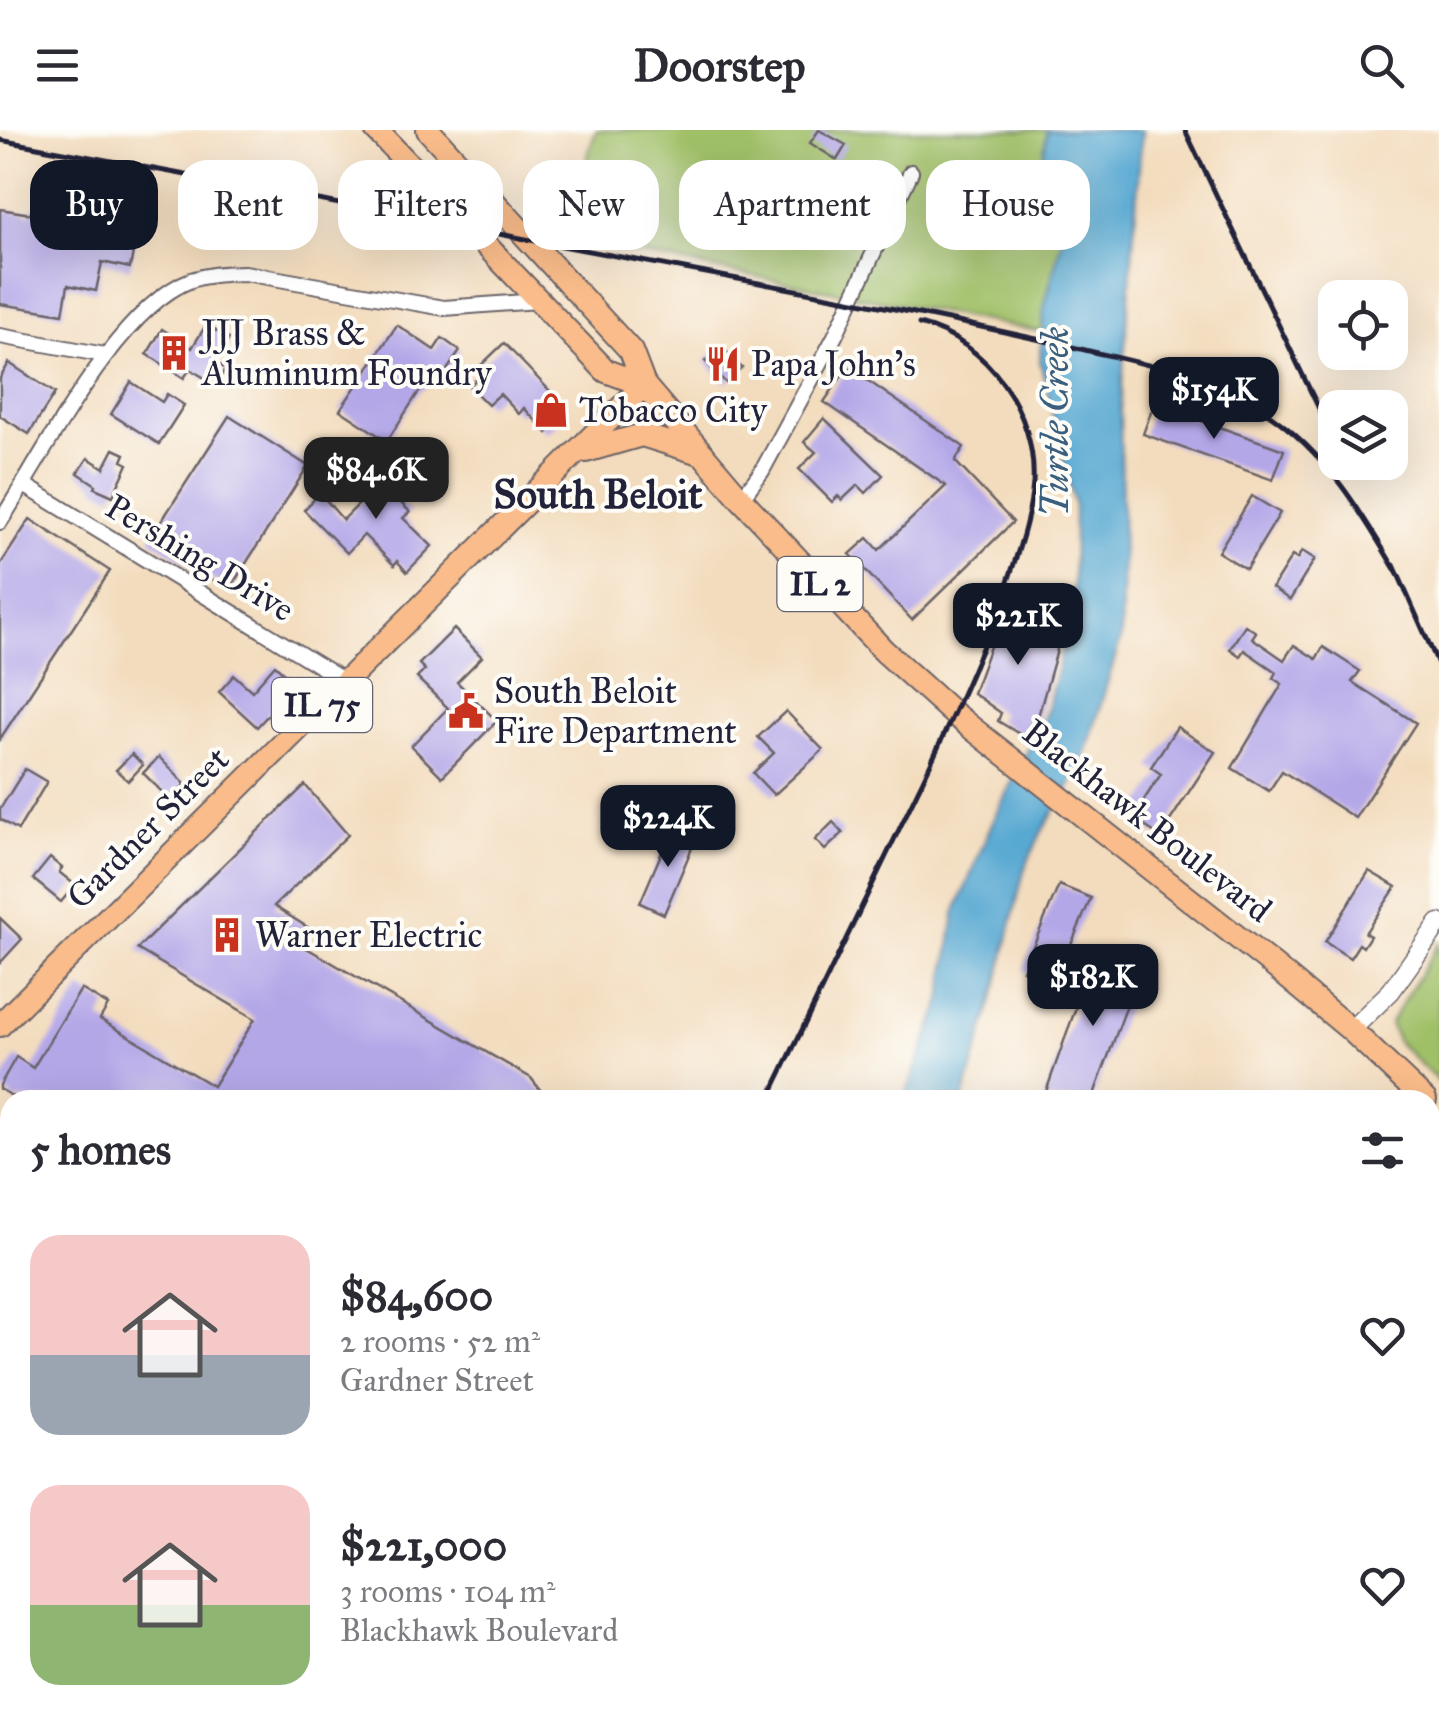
<!DOCTYPE html>
<html lang="en">
<head>
<meta charset="utf-8">
<style>
  body { margin:0; font-family:"IM FELL Great Primer",serif; background:#f2f2f3; color:#2b2b33; height:100vh; display:flex; flex-direction:column; font-size:38px; white-space:nowrap }
  * { box-sizing:border-box; margin:0 }
  p { font-size:32px; color:#7c7c81 }
  .icon { flex:none; width:55px; height:55px; fill:none; stroke:currentColor; stroke-width:2; stroke-linecap:round; stroke-linejoin:round }
  .map { position:relative; flex:1; overflow:hidden }
  .drawer { position:absolute; left:0px; top:960px; width:1440px; height:642px; display:flex; flex-direction:column; background:#fff; border-radius:30px 30px 0 0; box-shadow:0 10px 40px #0002 }
  .drawer>* { flex:none }
  .top-card { position:absolute; left:30px; top:30px; width:1380px; height:90px; display:flex; gap:20px }
  .controls { position:absolute; left:1318px; top:150px; display:grid; gap:20px }
  .controls a { display:grid; place-items:center; width:90px; height:90px; border-radius:20px; background:#fff; box-shadow:0 10px 40px #0002; font-size:50px }
  .price { position:absolute; translate:-50% -85px; padding:0 22px; border-radius:20px; background:#111827; color:#fff; font-size:32px; line-height:65px; filter:drop-shadow(0 2px 5px #0008) }
  .price::after { content:''; position:absolute; left:50%; top:60px; width:30px; height:22px; margin-left:-15px; background:inherit; clip-path:polygon(0 0,100% 0,50% 100%) }
  .price.selected { background:#222; color:#fff }
  ul { padding:0; list-style:none }
  li { display:flex; align-items:center; gap:30px; height:250px; padding:0 30px }
  li span { display:grid; place-items:center; flex:none; width:280px; height:200px; border-radius:30px; color:#555 }
  li>.icon { margin-inline-start:auto }
  span .icon { width:120px; height:120px; fill:#fffc; stroke-width:1 }
  li b { font-size:42px }
  h2 { display:flex; justify-content:space-between; align-items:center; height:120px; padding:0 30px; font-size:42px }
  .tag { padding:0 35px; border-radius:30px; background:#fff; box-shadow:0 10px 40px #0002; font-size:35px; line-height:90px }
  .tag.selected { background:#111827; color:#fff }
  header { display:flex; justify-content:space-between; align-items:center; height:130px; padding:0 30px; background:#fff; font-size:45px; font-weight:700 }
  .map>svg:first-child { display:block }
  .built { fill:#c7ddf9 }
  .green { fill:#a0c068; stroke:#617152; stroke-width:2.5 }
  .water { fill:#58a9d2; stroke:#3d6686; stroke-width:2.5 }
  .building { fill:#b4a7e8 }
  .lines { fill:none; stroke-linecap:round; stroke-linejoin:round }
  .minor-casing { stroke:#6b6368; stroke-width:18 }
  .tertiary-casing { stroke:#6b6368; stroke-width:21 }
  .primary-casing { stroke:#6b6368; stroke-width:26 }
  .minor { stroke:#fff; stroke-width:14 }
  .tertiary { stroke:#fff; stroke-width:18 }
  .primary { stroke:#f9bc8a; stroke-width:22 }
  .rail { stroke:#22223b; stroke-width:5 }
  .labels { text-anchor:middle; dominant-baseline:central; stroke-width:8; stroke-linejoin:round; paint-order:stroke }
  .shield { fill:#fdfcf7; stroke:#646373; stroke-width:2.5 }
  .shield-label { font-size:32px; font-weight:bold; fill:#22223b }
  .poi-label { font-size:35px; fill:#22223b; stroke:#fdfcf7; text-anchor:start }
  .street-label { font-size:35px; fill:#22223b; stroke:#fdfcf7 }
  .water-label { font-size:38px; font-style:italic; fill:#3a5f7f; stroke:#fdfcf7 }
  .quarter-label { font-size:40px; font-weight:bold; fill:#22223b; stroke:#fdfcf7 }
</style>
</head>
<body>
<header><svg class="icon" aria-label="menu" viewBox="0 0 24 24"><path d="M4 6h16M4 12h16M4 18h16"/></svg>Doorstep<svg class="icon" aria-label="search" viewBox="0 0 24 24"><circle cx="10" cy="10" r="6"/><path d="M15 15l6 6"/></svg></header>
<div class="map">
<svg width="1439" height="1602" viewBox="0 0 1439 1602">
  <rect width="100%" height="100%" fill="#fdfcf7"/>
  <filter id="ink" filterUnits="userSpaceOnUse"><feTurbulence type="fractalNoise" baseFrequency=".01" numOctaves="2"/><feDisplacementMap in="SourceGraphic" scale="20" xChannelSelector="R" yChannelSelector="G"/><feConvolveMatrix kernelMatrix="1 2 1 2 8 2 1 2 1" color-interpolation-filters="sRGB"/></filter>
  <filter id="wash" filterUnits="userSpaceOnUse"><feTurbulence type="fractalNoise" baseFrequency=".0048" numOctaves="4" result="noise"/><feDisplacementMap in="SourceGraphic" scale="40" xChannelSelector="R" yChannelSelector="G"/><feGaussianBlur stdDeviation="2.25" result="paint"/><feColorMatrix in="noise" values="0 0 0 0 0 0 0 0 0 0 0 0 0 0 0 0 0 1.4 0 .05"/><feComposite in="paint" operator="in"/></filter>
  <g filter="url(#wash)">
    <rect width="100%" height="100%" fill="#f3dcbd"/>
    <!-- built -->
    <path class="built" d="M 1439,1185 L 1439,1602 L 1209,1602 L 1215,1592 L 1430,1592 L 1430,1208 Z"/>
    <!-- green -->
    <g class="green">
      <path d="M 596,0 L 1047,0 L 1043,30 L 1062,45 L 1069,81 L 1045,178 L 1042,202 L 561,109 Z"/>
      <path d="M 1439,813 L 1439,952 L 1398,913 L 1390,893 Z"/>
      <path d="M 692,1592 L 1050,1592 L 1050,1593 L 1046,1602 L 685,1602 Z"/>
    </g>
    <!-- water -->
    <path class="water" d="M 1047,0 L 1142,0 L 1120,281 L 1123,428 L 1121,508 L 1082,636 L 1042,701 L 1024,740 L 997,857 L 963,970 L 904,970 L 942,870 L 955,783 L 995,686 L 1046,583 L 1073,479 L 1074,374 L 1040,231 L 1044,178 L 1069,81 L 1062,45 L 1043,30 Z"/>
    <g id="blocks">
      <!-- building -->
      <g class="building">
        <path d="M 819,0 L 846,15 L 837,30 L 810,13 Z"/>
        <path d="M 822,37 L 841,48 L 831,66 L 811,54 Z"/>
        <path d="M 33,77 L 62,83 L 60,90 L 80,93 L 79,96 L 136,107 L 130,138 L 102,132 L 96,161 L 68,155 L 63,184 L 0,174 L 0,79 L 31,84 Z"/>
        <path d="M 206,195 L 229,209 L 215,232 L 226,239 L 216,255 L 190,239 L 184,248 L 147,224 L 162,199 L 192,218 Z"/>
        <path d="M 397,195 L 434,220 L 442,208 L 460,221 L 445,243 L 418,263 L 387,311 L 340,280 Z"/>
        <path d="M 504,213 L 569,281 L 547,303 L 524,278 L 519,284 L 500,264 L 488,275 L 469,256 L 481,245 L 476,240 Z"/>
        <path d="M 721,216 L 742,238 L 726,253 L 705,231 Z"/>
        <path d="M 9,233 L 55,263 L 29,304 L 0,286 L 0,248 Z"/>
        <path d="M 848,237 L 964,317 L 955,331 L 1013,392 L 912,490 L 850,424 L 868,408 L 879,420 L 946,356 L 824,272 Z"/>
        <path d="M 131,252 L 162,272 L 167,264 L 184,275 L 159,314 L 111,284 Z"/>
        <path d="M 1154,274 L 1284,320 L 1273,350 L 1143,304 Z"/>
        <path d="M 229,286 L 308,336 L 229,460 L 150,409 Z"/>
        <path d="M 824,288 L 883,345 L 866,363 L 858,355 L 842,370 L 838,366 L 832,372 L 799,339 L 816,322 L 804,312 Z"/>
        <path d="M 114,319 L 125,324 L 122,331 L 128,334 L 113,366 L 95,358 L 96,355 L 78,343 L 88,328 L 104,338 Z"/>
        <path d="M 397,336 L 414,354 L 398,370 L 410,382 L 403,388 L 432,416 L 407,442 L 397,431 L 394,435 L 364,405 L 347,423 L 304,380 L 320,363 L 343,390 Z"/>
        <path d="M 1252,366 L 1280,383 L 1246,439 L 1218,422 Z"/>
        <path d="M 30,389 L 110,441 L 0,609 L 0,435 Z"/>
        <path d="M 1302,421 L 1315,429 L 1290,470 L 1272,458 L 1292,426 L 1297,429 Z"/>
        <path d="M 1007,470 L 1027,477 L 1024,486 L 1056,492 L 1057,520 L 1031,611 L 998,591 L 1001,583 L 973,563 Z"/>
        <path d="M 1245,495 L 1256,502 L 1252,508 L 1284,530 L 1294,515 L 1316,529 L 1323,517 L 1360,541 L 1352,552 L 1416,593 L 1355,688 L 1282,641 L 1269,661 L 1232,638 L 1282,554 L 1273,548 L 1276,542 L 1244,520 L 1240,526 L 1230,519 Z"/>
        <path d="M 454,499 L 482,527 L 457,552 L 497,591 L 442,647 L 411,616 L 448,578 L 417,548 L 425,540 L 419,534 Z"/>
        <path d="M 275,535 L 296,554 L 257,597 L 219,562 L 234,545 L 252,561 Z"/>
        <path d="M 786,581 L 823,620 L 774,665 L 753,643 L 774,623 L 758,607 Z"/>
        <path d="M 1177,597 L 1215,622 L 1160,706 L 1132,688 L 1161,644 L 1151,637 Z"/>
        <path d="M 132,624 L 143,635 L 128,651 L 116,640 Z"/>
        <path d="M 159,627 L 185,654 L 170,670 L 143,643 Z"/>
        <path d="M 25,639 L 47,652 L 18,700 L 0,689 L 0,679 Z"/>
        <path d="M 305,655 L 348,705 L 274,776 L 307,797 L 298,813 L 531,948 L 548,970 L 10,970 L 12,966 L 0,959 L 0,955 L 16,927 L 33,938 L 81,859 L 108,875 L 100,889 L 213,956 L 255,889 L 137,819 Z"/>
        <path d="M 833,692 L 843,703 L 825,720 L 815,710 Z"/>
        <path d="M 673,696 L 697,706 L 664,784 L 640,773 Z"/>
        <path d="M 50,728 L 62,738 L 59,742 L 75,755 L 61,772 L 33,749 Z"/>
        <path d="M 1369,741 L 1396,757 L 1365,803 L 1370,806 L 1363,817 L 1359,814 L 1350,828 L 1325,812 Z"/>
        <path d="M 1059,755 L 1091,768 L 1054,854 L 1023,840 Z"/>
        <path d="M 0,788 L 22,809 L 0,833 Z"/>
        <path d="M 1096,821 L 1141,837 L 1092,970 L 1043,970 Z"/>
      </g>
    </g>
  </g>
  <g filter="url(#ink)">
    <use href="#blocks" fill-opacity="0" stroke="#6b6368" stroke-width="2.5"/>
    <g class="lines">
      <defs>
        <g id="minor">
          <path d="M 0,206 L 105,225"/>
          <path d="M 24,355 L 346,552"/>
          <path d="M 741,369 L 762,341 L 835,206 L 911,42"/>
          <path d="M 0,392 C 44,324 117,178 191,150 C 209,144 227,143 245,143 L 444,178 L 539,171"/>
          <path d="M 1430,1384 L 1439,1370"/>
          <path d="M 0,1418 L 10,1424"/>
          <path d="M 288,1592 L 304,1602"/>
          <path d="M 1390,1592 L 1405,1602"/>
          <path d="M 1067,1602 L 1071,1592"/>
          <path d="M 1291,1602 L 1297,1592"/>
        </g>
        <path id="tertiary" d="M 1351,900 L 1391,861 L 1439,793"/>
        <g id="primary">
          <path d="M 376,0 L 606,241 L 644,255"/>
          <path d="M 428,0 L 631,221 L 644,255 L 741,369 L 884,521 L 954,584 L 1274,836 L 1351,900 L 1425,970"/>
          <path d="M 586,321 L 642,305 L 703,324"/>
          <path d="M 0,895 L 644,255"/>
        </g>
      </defs>
      <!-- minor casing -->
      <use href="#minor" class="minor-casing"/>
      <!-- tertiary casing -->
      <use href="#tertiary" class="tertiary-casing"/>
      <!-- primary casing -->
      <use href="#primary" class="primary-casing"/>
      <!-- minor -->
      <use href="#minor" class="minor"/>
      <!-- tertiary -->
      <use href="#tertiary" class="tertiary"/>
      <!-- primary -->
      <use href="#primary" class="primary"/>
      <!-- rail -->
      <g class="rail">
        <path d="M 1185,0 L 1335,312"/>
        <path d="M 0,10 C 276,62 552,114 828,166 C 913,182 997,200 1081,219 C 1143,234 1213,246 1267,283 C 1328,324 1363,385 1399,446"/>
        <path d="M 1394,435 L 1439,536"/>
        <path d="M 768,970 C 820,863 871,757 923,650 C 952,588 980,527 1004,463 C 1016,428 1030,390 1033,353 C 1037,283 988,211 919,194"/>
        <path d="M 1430,1171 L 1439,1143"/>
        <path d="M 26,1592 L 41,1602"/>
        <path d="M 463,1602 L 468,1592"/>
        <path d="M 1200,1602 L 1206,1592"/>
      </g>
    </g>
  </g>
  <!-- icons -->
  <defs>
    <symbol id="building-bare" viewBox="-9 -9 18 18"><path d="M-4-6H4V6H1V3H-1V6H-4ZM-2.5-4.3h1.7v1.8h-1.7ZM.8-4.3h1.7v1.8H.8ZM-2.5-1h1.7V.8h-1.7ZM.8-1h1.7V.8H.8Z" fill="#c8321e" stroke="#fdfcf7" stroke-width="2.5" paint-order="stroke"/></symbol>
    <symbol id="restaurant-bare" viewBox="-9 -9 18 18"><path d="M-5-6h1v4h1v-4h1v4h1v-4h1v5L-1.5 .5V6h-2V.5L-5-1ZM5-6V6H3V1.5H1.5Q1.5-4 5-6Z" fill="#c8321e" stroke="#fdfcf7" stroke-width="2.5" paint-order="stroke"/></symbol>
    <symbol id="shop-bare" viewBox="-9 -9 18 18"><path d="M-5-2.5h2.3a2.7 3.5 0 0 1 5.4 0H5L5.5 6h-11ZM-1.5-2.5h3a1.5 2.3 0 0 0-3 0Z" fill="#c8321e" stroke="#fdfcf7" stroke-width="2.5" paint-order="stroke"/></symbol>
    <symbol id="civic-bare" viewBox="-9 -9 18 18"><path d="M-.6-6.5H3V-4.5H.6V-3L4-1V1h2V6H-6V1h2V-1L-.6-3ZM-1.2 2.5V6h2.4V2.5Z" fill="#c8321e" stroke="#fdfcf7" stroke-width="2.5" paint-order="stroke"/></symbol>
  </defs>
  <g fill-rule="evenodd">
    <use href="#building-bare" x="149" y="198" width="50" height="50"/>
    <use href="#restaurant-bare" x="698" y="209" width="50" height="50"/>
    <use href="#shop-bare" x="526" y="255" width="50" height="50"/>
    <use href="#civic-bare" x="441" y="556" width="50" height="50"/>
    <use href="#building-bare" x="202" y="780" width="50" height="50"/>
  </g>
  <g class="labels">
    <!-- shield labels -->
    <g class="shield">
      <rect x="777.5" y="427" width="85" height="54" rx="8"/>
      <rect x="272" y="548" width="100" height="54" rx="8"/>
    </g>
    <g class="shield-label">
      <text x="820" y="454">IL 2</text>
      <text x="322" y="575">IL 75</text>
    </g>
    <!-- poi labels -->
    <g class="poi-label">
      <text x="202" y="203">JJJ Brass &amp;<tspan x="202" dy="40">Aluminum Foundry</tspan></text>
      <text x="751" y="234">Papa John's</text>
      <text x="579" y="280">Tobacco City</text>
      <text x="494" y="561">South Beloit<tspan x="494" dy="40">Fire Department</tspan></text>
      <text x="255" y="805">Warner Electric</text>
    </g>
    <!-- street labels -->
    <g class="street-label">
      <text transform="translate(200 428) rotate(31)">Pershing Drive</text>
      <text transform="translate(1147 691) rotate(38)">Blackhawk Boulevard</text>
      <text transform="translate(148 698) rotate(-45)">Gardner Street</text>
    </g>
    <!-- water labels -->
    <g class="water-label">
      <text transform="translate(1055 292) rotate(-90)">Turtle Creek</text>
    </g>
    <!-- quarter labels -->
    <g class="quarter-label">
      <text x="598" y="364">South Beloit</text>
    </g>
  </g>
</svg>
<div class="controls">
<a><svg class="icon" aria-label="locate" viewBox="0 0 24 24"><circle cx="12" cy="12" r="6"/><path d="M12 2v4M12 18v4M2 12h4M18 12h4"/></svg></a>
<a><svg class="icon" aria-label="layers" viewBox="0 0 24 24"><path d="M12 4l9 5-9 5-9-5zM3 14l9 5 9-5"/></svg></a>
</div>
<b class="price" style="left:1214px;top:312px">$154K</b>
<b class="price selected" style="left:376px;top:392px">$84.6K</b>
<b class="price" style="left:1018px;top:538px">$221K</b>
<b class="price" style="left:668px;top:740px">$224K</b>
<b class="price" style="left:1093px;top:899px">$182K</b>
<div class="top-card">
<a class="tag selected">Buy</a>
<a class="tag">Rent</a>
<a class="tag">Filters</a>
<a class="tag">New</a>
<a class="tag">Apartment</a>
<a class="tag">House</a>
</div>
<section class="drawer">
<h2>5 homes<svg class="icon" aria-label="filters" viewBox="0 0 24 24"><path d="M4 7h16M4 17h16"/><circle cx="9" cy="7" r="2"/><circle cx="15" cy="17" r="2"/></svg></h2>
<ul>
<li><span style="background:linear-gradient(#f6c9c9 60%,#9aa5b1 0)"><svg class="icon" aria-label="home" viewBox="0 0 24 24"><path d="M3 11l9-7 9 7M6 9v11h12V9"/></svg></span><div><b>$84,600</b><p>2 rooms · 52 m²</p><p>Gardner Street</p></div><svg class="icon" aria-label="heart" viewBox="0 0 24 24"><path d="M12 20l-8-8c-3-5 5-10 8-4 3-6 11-1 8 4z"/></svg></li>
<li><span style="background:linear-gradient(#f6c9c9 60%,#8fb573 0)"><svg class="icon" aria-label="home" viewBox="0 0 24 24"><path d="M3 11l9-7 9 7M6 9v11h12V9"/></svg></span><div><b>$221,000</b><p>3 rooms · 104 m²</p><p>Blackhawk Boulevard</p></div><svg class="icon" aria-label="heart" viewBox="0 0 24 24"><path d="M12 20l-8-8c-3-5 5-10 8-4 3-6 11-1 8 4z"/></svg></li>
</ul>
</section>
</div>
</body>
</html>
